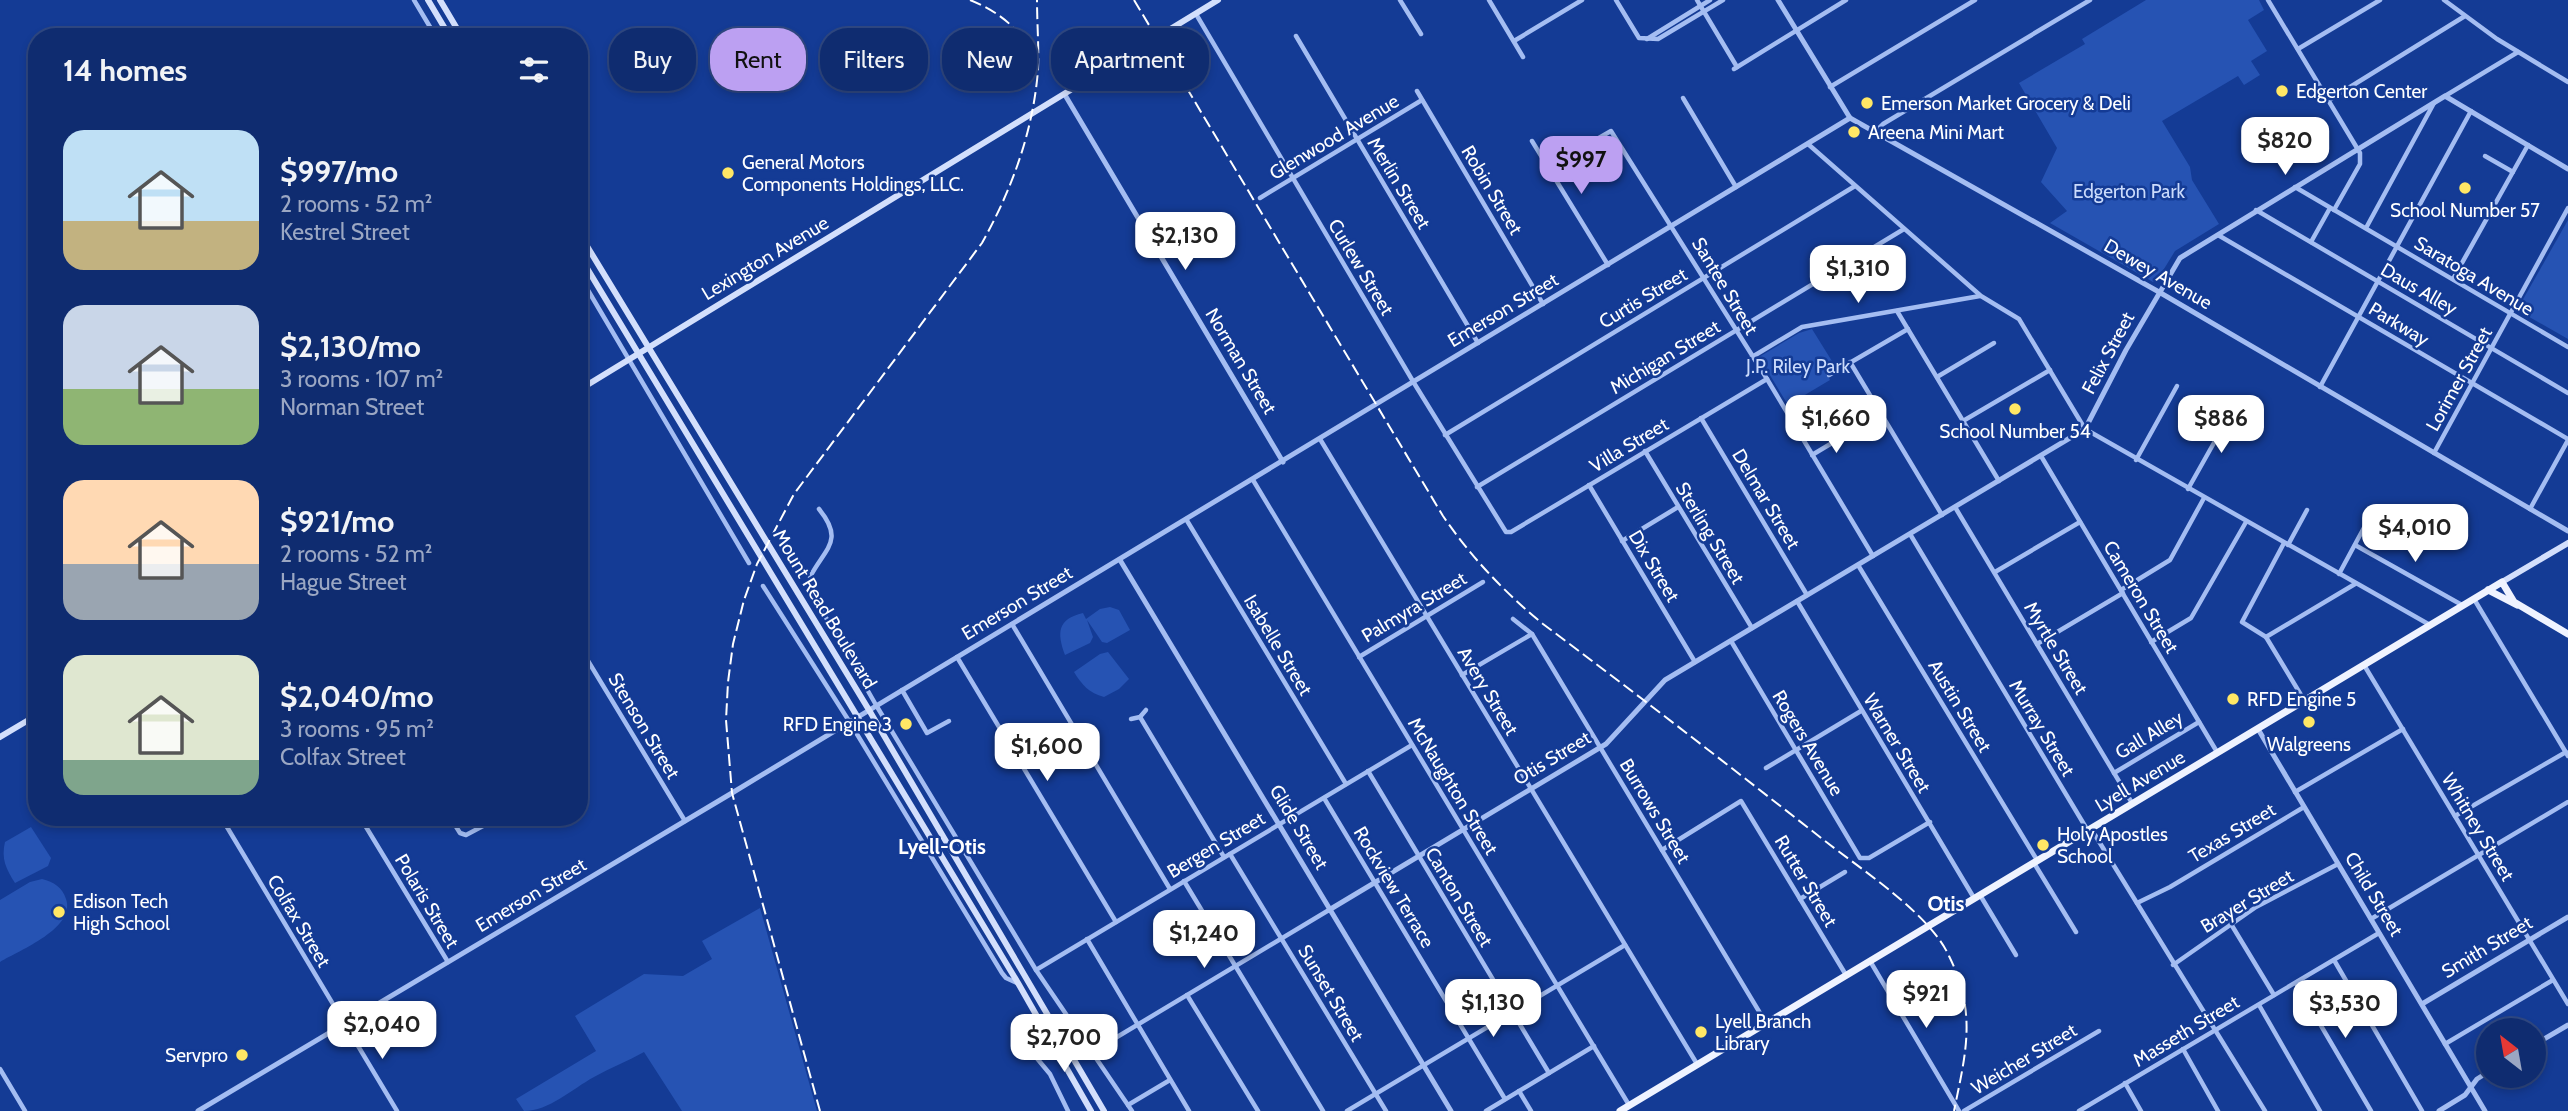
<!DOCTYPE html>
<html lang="en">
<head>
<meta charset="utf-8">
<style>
  body { margin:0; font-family:Cabin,sans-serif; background:#1d3878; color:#f1f3f6; height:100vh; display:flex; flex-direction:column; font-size:26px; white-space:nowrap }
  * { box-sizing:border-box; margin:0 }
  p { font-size:23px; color:#9ba7c3 }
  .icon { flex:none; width:38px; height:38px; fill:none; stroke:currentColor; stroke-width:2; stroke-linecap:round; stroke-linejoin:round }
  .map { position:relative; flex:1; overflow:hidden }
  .drawer { position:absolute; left:28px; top:28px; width:560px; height:798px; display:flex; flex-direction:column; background:#0f2c70; border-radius:28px; box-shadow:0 4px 10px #0003,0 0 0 2px #2f4883 }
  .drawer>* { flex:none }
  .guide { position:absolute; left:609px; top:28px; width:665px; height:63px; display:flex; gap:14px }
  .needle { width:46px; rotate:329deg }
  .buttons { position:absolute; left:2476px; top:1018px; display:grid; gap:14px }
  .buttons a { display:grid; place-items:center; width:70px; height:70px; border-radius:50%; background:#0f2c70; box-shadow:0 4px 10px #0003,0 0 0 2px #2f4883; font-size:35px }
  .price { position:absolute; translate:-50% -60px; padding:0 16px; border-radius:14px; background:#fff; color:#222; font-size:23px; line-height:46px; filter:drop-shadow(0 2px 4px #0008) }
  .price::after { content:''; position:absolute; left:50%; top:42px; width:21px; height:16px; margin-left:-10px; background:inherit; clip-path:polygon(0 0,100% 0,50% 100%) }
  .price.active { background:#bca0f2; color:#111 }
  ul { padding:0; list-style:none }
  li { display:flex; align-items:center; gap:21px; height:175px; padding:0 35px }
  li span { display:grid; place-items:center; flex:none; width:196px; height:140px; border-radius:21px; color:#555 }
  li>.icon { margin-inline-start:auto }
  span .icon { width:84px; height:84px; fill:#fffc; stroke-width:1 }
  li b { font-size:30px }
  h2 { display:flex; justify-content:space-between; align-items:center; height:84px; padding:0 35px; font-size:30px }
  .pill { padding:0 24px; border-radius:28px; background:#0f2c70; box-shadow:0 4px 10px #0003,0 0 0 2px #2f4883; font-size:24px; line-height:63px }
  .pill.active { background:#bca0f2; color:#111 }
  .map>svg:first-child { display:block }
  .green { fill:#2653b3 }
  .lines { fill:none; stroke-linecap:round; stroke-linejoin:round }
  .minor { stroke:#a4bdf2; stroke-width:4.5 }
  .tertiary { stroke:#a4bdf2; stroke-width:5 }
  .secondary { stroke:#d3dffc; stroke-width:6 }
  .primary { stroke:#eff3ff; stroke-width:7 }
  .rail { stroke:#fff; stroke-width:2; stroke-dasharray:12 5; stroke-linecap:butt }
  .poi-dot { fill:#ffe765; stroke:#143b95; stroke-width:2.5 }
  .labels { text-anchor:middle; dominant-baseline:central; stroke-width:5; stroke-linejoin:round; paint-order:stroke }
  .poi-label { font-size:19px; fill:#fff; stroke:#143b95; text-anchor:start }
  .street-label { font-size:19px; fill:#fff; stroke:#143b95 }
  .park-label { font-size:19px; fill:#cbdbfc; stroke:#143b95 }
  .neighbourhood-label { font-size:21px; font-weight:bold; fill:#fff; stroke:#143b95 }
</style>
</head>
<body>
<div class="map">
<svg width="2568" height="1111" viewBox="0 0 2568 1111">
  <rect width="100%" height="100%" fill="#143b95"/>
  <!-- green -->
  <g class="green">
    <path d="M 2146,0 L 2259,0 L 2264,10 L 2248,20 L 2267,51 L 2251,61 L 2260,75 L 2244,85 L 2238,76 L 2162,121 L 2190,167 L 2192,180 L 2219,224 L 2175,251 L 2156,282 L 2153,282 L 2050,223 L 2067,211 L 2041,182 L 2057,148 L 2019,83 L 2085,44 L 2082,39 Z"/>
    <path d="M 2568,220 L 2568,339 L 2517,310 Z"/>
    <path d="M 1812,329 L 1835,366 L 1826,372 L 1830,380 L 1788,405 L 1759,357 L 1799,333 Z"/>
    <path d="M 1110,607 L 1119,610 L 1130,630 L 1107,643 L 1102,642 L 1087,620 L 1093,637 L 1090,643 L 1065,655 C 1057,633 1057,619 1083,613 L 1086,619 L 1100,609 Z"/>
    <path d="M 1108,652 L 1129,679 L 1119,689 L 1104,697 C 1089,693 1082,685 1074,672 L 1100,654 Z"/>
    <path d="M 31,827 L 51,858 L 48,866 L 15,883 C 6,869 1,859 5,842 Z"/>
    <path d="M 42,879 C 54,882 62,887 66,899 C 76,928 20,950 0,962 L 0,900 L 30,882 Z"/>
    <path d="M 760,908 L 817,1111 L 682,1111 L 644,1052 C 628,1061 610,1068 594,1077 C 572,1089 549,1111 524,1111 L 516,1099 L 596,1051 L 575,1016 L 644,974 L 683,976 L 712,959 L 702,941 Z"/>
  </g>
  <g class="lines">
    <!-- minor -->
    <g class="minor">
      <path d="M 414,0 L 436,37"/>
      <path d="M 1400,0 L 1421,34"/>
      <path d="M 1489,0 L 1523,57"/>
      <path d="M 1616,0 L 1639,38 L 1658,39 L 1723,0"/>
      <path d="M 1697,0 L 1737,67"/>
      <path d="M 2268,0 L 2360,153 L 2360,164 L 2334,210"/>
      <path d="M 2444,0 L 2497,39 L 2568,82"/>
      <path d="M 1196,14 L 1414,383 L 1506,532 L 1511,532 L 1767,379"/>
      <path d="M 1296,36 L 1478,343"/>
      <path d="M 1647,39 L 1710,0"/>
      <path d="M 1514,41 L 1582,0"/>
      <path d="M 2298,49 L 2380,0"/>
      <path d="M 1734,69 L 1846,0"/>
      <path d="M 1830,87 L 1975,0"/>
      <path d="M 1417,91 L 1543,304"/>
      <path d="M 2445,96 L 2518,52"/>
      <path d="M 1683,98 L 1736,187"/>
      <path d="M 2329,100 L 2465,16"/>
      <path d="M 1875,132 L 1883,124 L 2090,0"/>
      <path d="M 1532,141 L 1608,265"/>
      <path d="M 1808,144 L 1981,296 L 2019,319 L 2085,429 L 2430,625"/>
      <path d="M 2485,156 L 2513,172"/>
      <path d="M 1547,164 L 1583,142 L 1590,143 L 1611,131 L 1767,379 L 1873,556"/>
      <path d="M 2295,187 L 2568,347"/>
      <path d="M 1260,198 L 1422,100"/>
      <path d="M 2256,210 L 2568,393"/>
      <path d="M 2366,228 L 2434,103"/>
      <path d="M 2218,235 L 2568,439"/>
      <path d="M 2311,242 L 2330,208"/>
      <path d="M 579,275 L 749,563"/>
      <path d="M 2453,279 L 2528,145"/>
      <path d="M 1897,311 L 1999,481"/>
      <path d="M 1752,357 L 1802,327 L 1980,296"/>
      <path d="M 1850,362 L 1942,515"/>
      <path d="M 1829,375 L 1908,329"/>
      <path d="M 1937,377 L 1994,343"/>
      <path d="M 2320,387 L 2471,111"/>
      <path d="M 1701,418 L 1807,595"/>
      <path d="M 1963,421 L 2050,370"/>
      <path d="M 1445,435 L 1855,186"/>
      <path d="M 1320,439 L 1697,1064"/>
      <path d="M 1645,451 L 1752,628"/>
      <path d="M 2434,453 L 2568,208"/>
      <path d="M 1812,455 L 1847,434"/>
      <path d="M 2041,456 L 2217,752"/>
      <path d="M 2136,460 L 2177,386"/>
      <path d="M 1253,480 L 1629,1105"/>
      <path d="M 1589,485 L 1695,662"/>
      <path d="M 1477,487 L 1904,229"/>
      <path d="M 2188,489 L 2233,409"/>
      <path d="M 1955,507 L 2132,803"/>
      <path d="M 819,509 C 845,541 825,548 810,577 L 813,595 L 876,705 L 1036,970 L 1132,1111"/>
      <path d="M 2530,509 L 2568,440"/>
      <path d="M 1186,519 L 1346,784"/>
      <path d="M 1910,534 L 2088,831 L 2095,835 L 2265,1111"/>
      <path d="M 1622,541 L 1678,507"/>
      <path d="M 2284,543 L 2242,622 L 2266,637 L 2304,700"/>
      <path d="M 2288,545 L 2307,510"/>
      <path d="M 2355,545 L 2462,605"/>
      <path d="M 1858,565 L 2037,860"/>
      <path d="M 1995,572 L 2080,522"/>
      <path d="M 2339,574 L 2366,524"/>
      <path d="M 763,586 L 849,721 L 1002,973 L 1006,978 L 1017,983"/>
      <path d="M 2121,590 L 2170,560 L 2204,498"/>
      <path d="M 2474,599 L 2568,756"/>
      <path d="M 1797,601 L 1974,898"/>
      <path d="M 1513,619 L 1532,634 L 1766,1023"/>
      <path d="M 1012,624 L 1170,889"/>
      <path d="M 2266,637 L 2355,584"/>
      <path d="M 1731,641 L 1860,858 L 1869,858 L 1930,822"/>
      <path d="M 2151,642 L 2191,618 L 2246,522"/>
      <path d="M 2037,644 L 2123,593"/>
      <path d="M 579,646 L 685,821"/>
      <path d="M 957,657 L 1116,922"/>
      <path d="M 1359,657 L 1483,582"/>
      <path d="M 2364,665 L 2568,1004"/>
      <path d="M 1462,675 L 1532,634"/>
      <path d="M 902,690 L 927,733 L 949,721"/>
      <path d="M 1140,717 L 1224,857"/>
      <path d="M 1131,719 L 1140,717 L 1146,710"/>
      <path d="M 1766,768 L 1861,711"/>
      <path d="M 1368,771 L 1549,1073"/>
      <path d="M 2114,773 L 2199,722"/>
      <path d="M 2295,792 L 2403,729"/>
      <path d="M 1324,798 L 1505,1099"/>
      <path d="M 2455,816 L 2566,752"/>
      <path d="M 221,817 L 397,1111"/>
      <path d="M 360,817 L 448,962"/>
      <path d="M 450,817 L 460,833 L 466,835 L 500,817"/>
      <path d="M 1662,850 L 1741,801 L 1846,975"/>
      <path d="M 1230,854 L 1386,1111"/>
      <path d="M 2034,863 L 2076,932"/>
      <path d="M 1184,881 L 1323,1111"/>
      <path d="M 1980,895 L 2016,955"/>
      <path d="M 1800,899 L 1845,872"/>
      <path d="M 2137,903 L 2170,887 L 2304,807"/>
      <path d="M 2371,919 L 2568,802"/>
      <path d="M 2231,924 L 2274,995"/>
      <path d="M 1087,939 L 1189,1111"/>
      <path d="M 2334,960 L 2422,1111"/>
      <path d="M 1870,961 L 1959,1111"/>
      <path d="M 2173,965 L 2256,907 L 2338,864"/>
      <path d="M 1036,970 L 1412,745"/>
      <path d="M 2296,983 L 2371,1111"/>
      <path d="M 1187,995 L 1258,1111"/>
      <path d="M 2259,1005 L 2320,1111"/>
      <path d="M 1045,1030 L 1033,1038 L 1030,1042 L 1030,1050 L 1050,1074 L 1068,1111"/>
      <path d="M 2445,1044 L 2553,980"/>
      <path d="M 2183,1049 L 2218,1111"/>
      <path d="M 1092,1052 L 1329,910"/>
      <path d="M 0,1069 L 25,1111"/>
      <path d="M 2125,1083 L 2141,1111"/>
      <path d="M 1519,1091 L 1531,1111"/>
      <path d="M 1128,1105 L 1170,1080"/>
      <path d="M 1347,1111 L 1625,945"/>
      <path d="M 1486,1111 L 1594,1046"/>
      <path d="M 1964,1111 L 2099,1031"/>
      <path d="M 2079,1111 L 2379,933"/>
    </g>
    <!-- tertiary -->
    <g class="tertiary">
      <path d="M 1778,0 L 1850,118 L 2159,292 L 2568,531"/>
      <path d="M 1065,95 L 1283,462"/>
      <path d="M 1120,560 L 1451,1111"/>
      <path d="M 2258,729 L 2485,1111"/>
      <path d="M 1329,910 L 1606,744 L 1665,680 L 2085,429 L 2126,350 L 2180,258 L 2445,96 L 2568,169"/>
      <path d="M 2422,1004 L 2568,917"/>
      <path d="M 2534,1045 L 2568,1025"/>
      <path d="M 198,1111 L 732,793 L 1850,118"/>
      <path d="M 2439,1111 L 2465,1095 L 2477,1079 L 2488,1072"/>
    </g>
    <!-- secondary -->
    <g class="secondary">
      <path d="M 428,0 L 450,37"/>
      <path d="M 440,0 L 462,37"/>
      <path d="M 579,233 L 869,710 L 1104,1111"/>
      <path d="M 579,255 L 1018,983 L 1091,1111"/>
      <path d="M 579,390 L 1218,0"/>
      <path d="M 2502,582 L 2568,543"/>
      <path d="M 0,737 L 37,715"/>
    </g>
    <!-- primary -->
    <g class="primary">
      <path d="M 2488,590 L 2517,605"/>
      <path d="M 1620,1111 L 2502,582 L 2514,602 L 2568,634"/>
    </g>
    <!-- rail -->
    <g class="rail">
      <path d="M 970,0 C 1000,12 1030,34 1033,69"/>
      <path d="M 1134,0 L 1443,516 C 1471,557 1504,592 1543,624 C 1638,695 1732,768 1825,841 C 1862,870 1930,914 1949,956 C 1977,1013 1966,1052 1954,1111"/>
      <path d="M 820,1111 L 732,793 L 726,720 L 728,682 L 733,644 L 744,600 L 757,564 L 794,494 L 982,243 C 1012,189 1033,132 1038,70 C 1039,47 1037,23 1037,0"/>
    </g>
  </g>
  <!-- markers -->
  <g class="poi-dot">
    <circle cx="2282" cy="91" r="7"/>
    <circle cx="1867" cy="103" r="7"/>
    <circle cx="1854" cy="132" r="7"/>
    <circle cx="728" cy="173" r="7"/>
    <circle cx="2465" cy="188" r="7"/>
    <circle cx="2015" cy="409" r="7"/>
    <circle cx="2233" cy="699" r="7"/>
    <circle cx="2309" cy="722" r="7"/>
    <circle cx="906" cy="724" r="7"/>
    <circle cx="2043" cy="845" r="7"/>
    <circle cx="59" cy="912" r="7"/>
    <circle cx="1701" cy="1032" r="7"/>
    <circle cx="242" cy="1055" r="7"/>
  </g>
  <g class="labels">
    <!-- poi labels -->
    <g class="poi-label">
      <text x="2296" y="91">Edgerton Center</text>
      <text x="1881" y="103">Emerson Market Grocery &amp; Deli</text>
      <text x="1868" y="132">Areena Mini Mart</text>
      <text x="742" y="162">General Motors<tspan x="742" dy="22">Components Holdings, LLC.</tspan></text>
      <text x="2465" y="210" text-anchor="middle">School Number 57</text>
      <text x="2015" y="431" text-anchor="middle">School Number 54</text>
      <text x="2247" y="699">RFD Engine 5</text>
      <text x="892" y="724" text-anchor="end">RFD Engine 3</text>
      <text x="2309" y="744" text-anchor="middle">Walgreens</text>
      <text x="2057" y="834">Holy Apostles<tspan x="2057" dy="22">School</tspan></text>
      <text x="73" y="901">Edison Tech<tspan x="73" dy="22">High School</tspan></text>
      <text x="1715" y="1021">Lyell Branch<tspan x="1715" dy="22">Library</tspan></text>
      <text x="228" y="1055" text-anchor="end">Servpro</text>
    </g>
    <!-- street labels -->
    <g class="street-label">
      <text transform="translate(1334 137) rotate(-31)">Glenwood Avenue</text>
      <text transform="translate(1399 183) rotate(59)">Merlin Street</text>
      <text transform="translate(1492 190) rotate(59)">Robin Street</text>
      <text transform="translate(765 258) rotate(-31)">Lexington Avenue</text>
      <text transform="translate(1361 267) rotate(59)">Curlew Street</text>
      <text transform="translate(2158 274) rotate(30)">Dewey Avenue</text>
      <text transform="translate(2474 276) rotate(31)">Saratoga Avenue</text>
      <text transform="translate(1725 286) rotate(59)">Santee Street</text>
      <text transform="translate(2419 289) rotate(30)">Daus Alley</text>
      <text transform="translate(1643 298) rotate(-31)">Curtis Street</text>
      <text transform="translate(1503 310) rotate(-31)">Emerson Street</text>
      <text transform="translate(2399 324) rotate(31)">Parkway</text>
      <text transform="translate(2108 353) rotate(-62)">Felix Street</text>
      <text transform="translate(1665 357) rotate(-31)">Michigan Street</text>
      <text transform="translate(1241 361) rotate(59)">Norman Street</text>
      <text transform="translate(2459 379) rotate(-61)">Lorimer Street</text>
      <text transform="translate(1629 445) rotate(-31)">Villa Street</text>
      <text transform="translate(1766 499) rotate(59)">Delmar Street</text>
      <text transform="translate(1710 533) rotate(59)">Sterling Street</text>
      <text transform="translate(1654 566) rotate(59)">Dix Street</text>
      <text transform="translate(2141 597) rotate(59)">Cameron Street</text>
      <text transform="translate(1017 603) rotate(-31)">Emerson Street</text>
      <text transform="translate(1414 607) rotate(-31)">Palmyra Street</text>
      <text transform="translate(825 609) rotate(59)">Mount Read Boulevard</text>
      <text transform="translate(1278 645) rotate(59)">Isabelle Street</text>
      <text transform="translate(2056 648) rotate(59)">Myrtle Street</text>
      <text transform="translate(1488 691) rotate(59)">Avery Street</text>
      <text transform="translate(1960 706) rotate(59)">Austin Street</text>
      <text transform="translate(644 726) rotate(59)">Stenson Street</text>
      <text transform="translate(2042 728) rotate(59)">Murray Street</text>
      <text transform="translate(2149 735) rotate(-31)">Gall Alley</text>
      <text transform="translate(1808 743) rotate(59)">Rogers Avenue</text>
      <text transform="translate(1897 743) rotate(59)">Warner Street</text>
      <text transform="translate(1552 758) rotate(-31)">Otis Street</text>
      <text transform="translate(2140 781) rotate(-31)">Lyell Avenue</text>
      <text transform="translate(1453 786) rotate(59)">McNaughton Street</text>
      <text transform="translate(1655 811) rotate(59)">Burrows Street</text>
      <text transform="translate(1299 827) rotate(59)">Glide Street</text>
      <text transform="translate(2478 827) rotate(59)">Whitney Street</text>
      <text transform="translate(2232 833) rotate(-31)">Texas Street</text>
      <text transform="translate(1216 845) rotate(-31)">Bergen Street</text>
      <text transform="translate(1806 881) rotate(59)">Rutter Street</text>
      <text transform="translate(1394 887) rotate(59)">Rockview Terrace</text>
      <text transform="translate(2374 894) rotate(59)">Child Street</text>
      <text transform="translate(531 895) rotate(-31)">Emerson Street</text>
      <text transform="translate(1459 897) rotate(59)">Canton Street</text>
      <text transform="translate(427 901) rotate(59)">Polaris Street</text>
      <text transform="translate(2247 901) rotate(-31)">Brayer Street</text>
      <text transform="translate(299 921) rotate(59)">Colfax Street</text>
      <text transform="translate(2487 947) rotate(-31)">Smith Street</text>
      <text transform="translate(1331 993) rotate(59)">Sunset Street</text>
      <text transform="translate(2186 1031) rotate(-31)">Masseth Street</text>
      <text transform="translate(2024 1059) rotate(-31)">Weicher Street</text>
    </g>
    <!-- park labels -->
    <g class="park-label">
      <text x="2129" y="191">Edgerton Park</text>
      <text x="1798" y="366">J.P. Riley Park</text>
    </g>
    <!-- neighbourhood labels -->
    <g class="neighbourhood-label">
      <text x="942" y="846">Lyell-Otis</text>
      <text x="1946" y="903">Otis</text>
    </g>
  </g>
</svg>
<div class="buttons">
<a><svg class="needle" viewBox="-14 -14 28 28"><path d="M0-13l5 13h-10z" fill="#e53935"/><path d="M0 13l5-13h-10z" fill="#9ba7c3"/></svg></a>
</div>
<b class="price" style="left:2285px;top:177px">$820</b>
<b class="price active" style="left:1581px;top:196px">$997</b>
<b class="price" style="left:1185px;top:272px">$2,130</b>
<b class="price" style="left:1858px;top:305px">$1,310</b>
<b class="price" style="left:1836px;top:455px">$1,660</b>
<b class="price" style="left:2221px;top:455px">$886</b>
<b class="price" style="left:2415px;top:564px">$4,010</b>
<b class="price" style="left:1047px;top:783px">$1,600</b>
<b class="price" style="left:1204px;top:970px">$1,240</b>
<b class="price" style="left:1926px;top:1030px">$921</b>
<b class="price" style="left:1493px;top:1039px">$1,130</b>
<b class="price" style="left:2345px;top:1040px">$3,530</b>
<b class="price" style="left:382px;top:1061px">$2,040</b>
<b class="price" style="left:1064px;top:1074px">$2,700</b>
<div class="guide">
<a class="pill">Buy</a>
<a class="pill active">Rent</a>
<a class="pill">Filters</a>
<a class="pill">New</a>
<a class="pill">Apartment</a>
</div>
<section class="drawer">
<h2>14 homes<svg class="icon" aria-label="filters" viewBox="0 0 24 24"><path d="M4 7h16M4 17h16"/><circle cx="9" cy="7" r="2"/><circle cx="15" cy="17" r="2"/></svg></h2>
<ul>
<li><span style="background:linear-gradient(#bfe0f5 65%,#c2b280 0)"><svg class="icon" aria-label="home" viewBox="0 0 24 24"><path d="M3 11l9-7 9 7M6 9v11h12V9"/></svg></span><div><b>$997/mo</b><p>2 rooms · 52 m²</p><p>Kestrel Street</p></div></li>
<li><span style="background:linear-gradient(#c9d6e8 60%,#8fb573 0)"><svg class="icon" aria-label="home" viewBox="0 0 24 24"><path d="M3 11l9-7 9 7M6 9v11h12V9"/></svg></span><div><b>$2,130/mo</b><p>3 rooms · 107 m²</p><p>Norman Street</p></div></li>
<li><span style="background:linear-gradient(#ffd9b3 60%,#9aa5b1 0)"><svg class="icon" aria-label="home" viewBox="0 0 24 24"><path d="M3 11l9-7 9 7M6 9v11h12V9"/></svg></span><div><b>$921/mo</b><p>2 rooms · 52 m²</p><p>Hague Street</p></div></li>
<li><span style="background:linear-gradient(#dfe7d0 75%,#7fa58c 0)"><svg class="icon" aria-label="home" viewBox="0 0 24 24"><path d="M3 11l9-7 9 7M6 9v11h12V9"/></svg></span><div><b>$2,040/mo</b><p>3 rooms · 95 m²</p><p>Colfax Street</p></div></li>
</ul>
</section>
</div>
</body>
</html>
